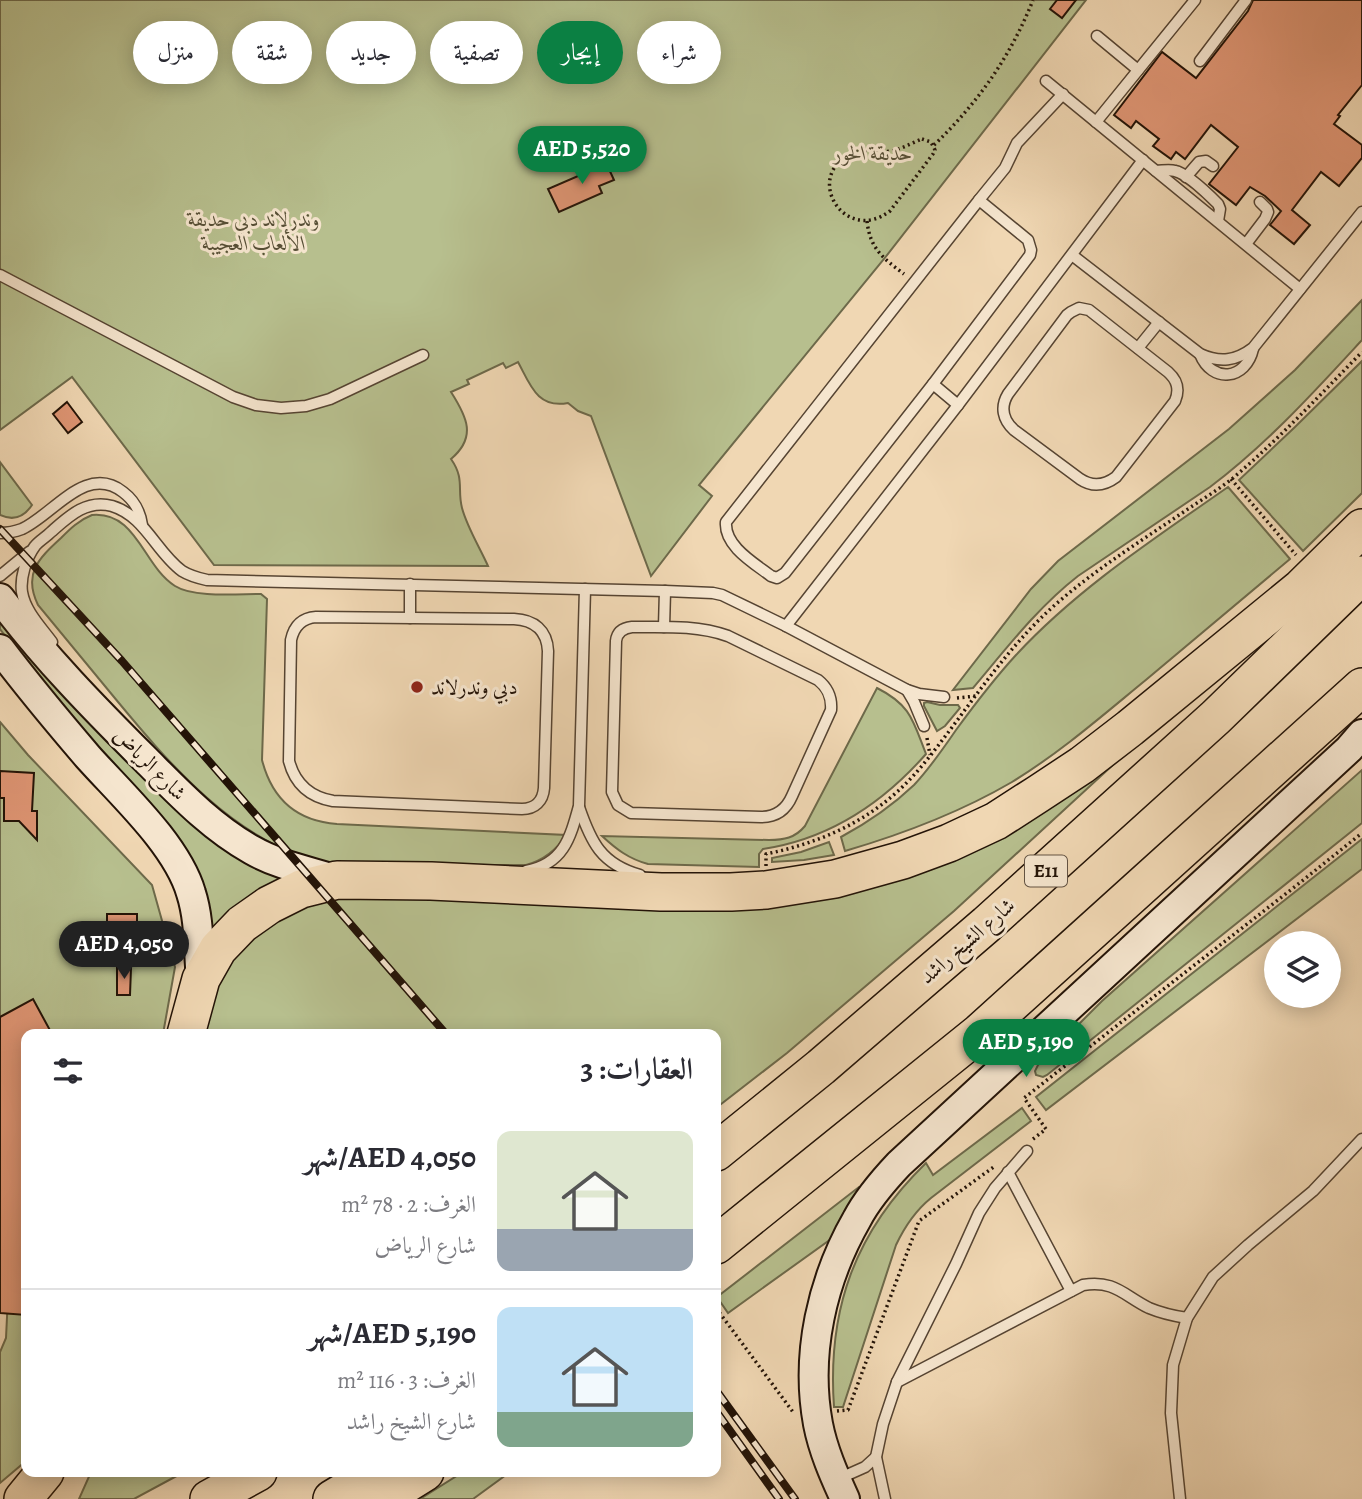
<!DOCTYPE html>
<html lang="ar">
<head>
<meta charset="utf-8">
<style>
  body { margin:0; font-family:Alegreya,Amiri,serif; background:#f7f7f7; color:#2b2b33; direction:rtl; height:100vh; display:flex; flex-direction:column; font-size:26px; white-space:nowrap }
  * { box-sizing:border-box; margin:0 }
  p { font-size:23px; color:#7c7c81 }
  .icon { flex:none; width:38px; height:38px; fill:none; stroke:currentColor; stroke-width:2; stroke-linecap:round; stroke-linejoin:round }
  .map { position:relative; flex:1; overflow:hidden; direction:ltr }
  .drawer { position:absolute; left:21px; top:1029px; width:700px; height:448px; display:flex; flex-direction:column; background:#fff; border-radius:14px; box-shadow:0 4px 18px #0003; direction:rtl }
  .drawer>* { flex:none }
  .top-card { position:absolute; left:21px; top:21px; width:700px; height:63px; direction:rtl; display:flex; gap:14px }
  .tools { position:absolute; left:1264px; top:931px; display:grid; gap:14px }
  .tools a { display:grid; place-items:center; width:77px; height:77px; border-radius:50%; background:#fff; box-shadow:0 4px 18px #0003; font-size:35px }
  .price { position:absolute; translate:-50% -60px; padding:0 16px; border-radius:24px; background:#0b8043; color:#fff; font-size:23px; line-height:46px; filter:drop-shadow(0 2px 4px #0008) }
  .price::after { content:''; position:absolute; left:50%; top:42px; width:21px; height:16px; margin-left:-10px; background:inherit; clip-path:polygon(0 0,100% 0,50% 100%) }
  .price.active { background:#222; color:#fff }
  ul { padding:0; list-style:none }
  li { display:flex; align-items:center; gap:21px; height:175px; padding:0 28px }
  li+li { border-top:2px solid #e1e1e2 }
  li span { display:grid; place-items:center; flex:none; width:196px; height:140px; border-radius:14px; color:#555 }
  li>.icon { margin-inline-start:auto }
  span .icon { width:84px; height:84px; fill:#fffc; stroke-width:1 }
  li b { font-size:30px }
  h2 { display:flex; justify-content:space-between; align-items:center; height:84px; padding:0 28px; font-size:30px }
  .tag { padding:0 24px; border-radius:32px; background:#fff; box-shadow:0 4px 18px #0003; font-size:24px; line-height:63px }
  .tag.active { background:#0b8043; color:#fff }
  .map>svg:first-child { display:block }
  .green { fill:#b7bf8e; stroke:#6d694a; stroke-width:2 }
  .building { fill:#e09675; stroke:#231307; stroke-width:2 }
  .lines { fill:none; stroke-linecap:round; stroke-linejoin:round }
  .lane-casing { stroke:#564432; stroke-width:13 }
  .secondary-casing { stroke:#231307; stroke-width:32 }
  .highway-casing { stroke:#231307; stroke-width:40 }
  .path { stroke:#231307; stroke-width:3.5; stroke-dasharray:2 3.5; stroke-linecap:butt }
  .lane { stroke:#f5e5ce; stroke-width:10 }
  .secondary { stroke:#f5e5ce; stroke-width:28 }
  .highway { stroke:#f0d7b3; stroke-width:37 }
  .rail-casing { stroke:#231307; stroke-width:8 }
  .rail { stroke:#f5e5ce; stroke-width:5; stroke-dasharray:16; stroke-linecap:butt }
  .poi-dot { fill:#8f2418; stroke:#f5e5ce; stroke-width:2.5 }
  .labels { text-anchor:middle; dominant-baseline:central; stroke-width:6; stroke-linejoin:round; paint-order:stroke }
  .shield { fill:#f5e5ce; stroke:#625243; stroke-width:2 }
  .shield-label { font-size:19px; font-weight:bold; fill:#231307 }
  .park-label { font-size:21px; font-style:italic; fill:#574f36; stroke:#f5e5ce }
  .poi-label { font-size:21px; fill:#231307; stroke:#f5e5ce; text-anchor:start }
  .street-label { font-size:21px; fill:#231307; stroke:#f5e5ce }
</style>
</head>
<body>
<div class="map">
<svg width="1362" height="1499" viewBox="0 0 1362 1499">
  <rect width="100%" height="100%" fill="#f0d7b3"/>
  <filter id="stains"><feTurbulence type="fractalNoise" baseFrequency=".00286" numOctaves="4"/><feColorMatrix values="0 0 0 0 .2 0 0 0 0 .09 0 0 0 0 .02 0 0 0 .5 -.17"/></filter>
  <radialGradient id="worn" r=".72"><stop offset=".6" stop-color="#630" stop-opacity="0"/><stop offset="1" stop-color="#630" stop-opacity=".3"/></radialGradient>
  <!-- green -->
  <g class="green">
    <path d="M 0,0 L 1086,0 L 884,259 L 699,485 L 712,496 L 651,576 L 591,416 L 578,411 L 568,403 C 537,409 530,384 518,362 L 506,368 L 503,363 L 467,380 L 469,384 L 451,392 C 467,417 477,437 451,459 C 465,479 457,489 462,508 C 467,527 480,548 488,566 L 214,565 L 72,377 L 0,430 Z"/>
    <path d="M 1362,300 L 1362,340 C 1314,392 1267,444 1210,487 L 1078,576 C 1037,608 1006,649 973,688 L 953,690 L 1031,589 L 1058,561 L 1229,429 L 1295,370 Z"/>
    <path d="M 1362,361 L 1362,493 L 1303,551 L 1239,480 L 1295,427 Z"/>
    <path d="M 0,462 L 32,505 C 24,517 13,521 0,515 Z"/>
    <path d="M 1228,487 L 1290,559 C 1242,599 1194,639 1147,679 C 1103,715 1061,752 1012,782 C 959,813 903,834 845,851 L 841,837 C 867,823 892,806 914,785 C 930,768 943,749 956,730 C 975,704 994,679 1016,655 C 1078,588 1154,539 1228,487 Z"/>
    <path d="M 92,515 C 137,511 143,566 175,586 C 194,598 237,594 261,594 L 267,599 L 262,760 C 272,799 296,821 337,824 L 566,835 C 556,851 544,860 526,865 C 489,865 451,865 414,866 C 386,866 358,867 330,863 C 238,848 165,759 109,691 C 85,662 61,633 38,605 C 23,574 38,559 61,538 C 70,529 79,520 92,515 Z"/>
    <path d="M 0,616 L 40,668 L 96,728 L 265,872 L 283,879 L 212,933 L 208,905 L 0,629 Z"/>
    <path d="M 877,688 C 911,705 913,721 926,754 C 882,804 829,839 763,849 L 759,854 L 759,867 L 648,864 C 629,859 616,849 602,836 L 769,840 C 784,840 795,838 805,826 Z"/>
    <path d="M 927,702 L 940,705 L 958,705 L 960,708 L 945,726 L 937,731 L 924,706 L 924,703 Z"/>
    <path d="M 0,722 L 28,755 L 152,885 L 175,967 L 163,1034 L 26,1034 L 26,1461 L 0,1483 L 0,1352 L 6,1338 L 12,1213 L 0,1147 Z"/>
    <path d="M 1111,761 L 1114,764 L 954,911 L 787,1053 L 716,1108 L 716,1034 L 202,1034 L 221,976 L 242,945 L 287,911 L 341,895 L 749,907 Z"/>
    <path d="M 1362,770 L 1362,823 L 1047,1075 L 1043,1077 L 1036,1075 L 1035,1071 L 1038,1065 L 1102,1001 Z"/>
    <path d="M 1362,839 L 1362,869 L 1046,1110 L 1036,1097 Z"/>
    <path d="M 829,842 L 834,855 L 804,860 L 772,862 L 772,858 L 801,852 Z"/>
    <path d="M 1022,1108 L 1031,1121 L 931,1198 C 915,1211 905,1226 896,1245 L 843,1407 L 834,1407 C 827,1309 855,1232 926,1163 L 933,1175 Z"/>
    <path d="M 859,1187 L 861,1189 L 831,1239 L 728,1313 L 717,1297 Z"/>
    <path d="M 91,1472 L 184,1472 L 134,1499 L 79,1499 Z"/>
    <path d="M 463,1472 L 510,1472 L 473,1499 L 420,1499 Z"/>
  </g>
  <!-- building -->
  <g class="building">
    <path d="M 1057,0 L 1076,0 L 1062,18 L 1050,9 Z"/>
    <path d="M 1253,0 L 1362,0 L 1362,85 L 1338,115 L 1340,116 L 1334,124 L 1362,145 L 1362,158 L 1339,186 L 1321,172 L 1292,210 L 1310,225 L 1294,244 L 1270,225 L 1281,211 L 1265,196 L 1250,187 L 1236,205 L 1209,184 L 1238,147 L 1211,125 L 1185,159 L 1176,152 L 1171,159 L 1153,146 L 1159,139 L 1136,121 L 1131,128 L 1114,115 L 1162,52 L 1196,78 L 1248,11 Z"/>
    <path d="M 603,156 L 614,180 L 599,186 L 602,193 L 559,212 L 548,189 L 592,170 L 588,162 Z"/>
    <path d="M 67,402 L 82,422 L 68,433 L 53,414 Z"/>
    <path d="M 0,771 L 34,773 L 32,811 L 37,811 L 37,840 L 19,821 L 4,821 L 4,798 L 0,798 Z"/>
    <path d="M 107,914 L 137,914 L 137,934 L 127,934 L 127,957 L 107,957 Z"/>
    <path d="M 117,968 L 131,968 L 130,995 L 117,995 Z"/>
    <path d="M 33,999 L 52,1034 L 26,1034 L 26,1315 L 0,1313 L 0,1017 Z"/>
  </g>
  <g class="lines">
    <defs>
      <g id="lane">
        <path d="M 1097,36 L 1138,70"/>
        <path d="M 1200,61 L 1246,0"/>
        <path d="M 1046,81 L 1300,289"/>
        <path d="M 1096,122 L 1195,0"/>
        <path d="M 1156,171 C 1162,171 1169,169 1175,171 C 1186,173 1209,195 1218,204 L 1220,209 L 1218,221"/>
        <path d="M 1186,177 L 1199,162 L 1206,161 L 1213,166"/>
        <path d="M 979,200 L 1028,240 L 1031,250 L 1030,255 L 933,384 L 785,573 L 777,578 L 771,576 C 754,563 724,546 726,522 Z"/>
        <path d="M 979,200 L 1005,168 L 1017,143 L 1063,94"/>
        <path d="M 1246,244 L 1265,219 L 1268,212 L 1267,209 L 1260,202"/>
        <path d="M 1072,255 L 1200,354 C 1220,363 1236,361 1253,348 L 1362,212"/>
        <path d="M 0,275 L 233,397 L 256,405 L 281,408 L 306,406 L 330,399 L 423,355"/>
        <path d="M 1079,308 L 1089,310 L 1168,372 C 1177,380 1180,389 1175,401 L 1116,477 C 1104,486 1092,487 1080,479 L 1014,430 C 1003,420 1000,407 1008,394 L 1067,315 L 1071,312 Z"/>
        <path d="M 1138,348 L 1159,322"/>
        <path d="M 1200,354 C 1212,384 1246,380 1253,349"/>
        <path d="M 933,384 L 958,405"/>
        <path d="M 0,533 C 8,533 14,532 22,529 C 53,515 86,463 123,492 C 135,501 140,511 142,525"/>
        <path d="M 0,576 L 29,552"/>
        <path d="M 316,617 L 514,619 C 534,620 547,630 548,651 L 544,788 C 543,801 535,809 522,809 L 333,801 C 310,797 295,784 289,761 L 291,640 C 294,626 302,618 316,617 Z"/>
        <path d="M 410,618 L 410,584"/>
        <path d="M 786,626 L 958,405 L 1143,160"/>
        <path d="M 632,627 C 664,627 697,625 728,636 L 818,680 C 828,688 832,697 831,710 L 792,796 C 786,810 776,817 761,817 L 631,813 L 618,805 L 612,792 L 616,641 C 617,632 623,628 632,627 Z"/>
        <path d="M 664,627 L 665,591"/>
        <path d="M 52,642 C 41,627 25,611 22,592 C 20,578 26,558 35,546 C 39,541 46,537 51,532 C 68,517 86,499 112,506 C 145,516 156,552 182,571 C 190,576 198,578 207,580 L 665,591 L 713,593 L 722,595 L 786,626 L 907,690 L 919,694 L 944,697"/>
        <path d="M 907,690 L 914,702 L 924,726"/>
        <path d="M 579,807 C 591,842 601,864 640,875"/>
        <path d="M 526,871 C 563,864 570,839 579,806 L 585,589"/>
        <path d="M 1008,1172 L 1071,1291"/>
        <path d="M 897,1382 L 1083,1285 C 1115,1280 1123,1295 1149,1308 C 1161,1313 1174,1316 1187,1318"/>
        <path d="M 838,1479 L 865,1467 L 876,1457"/>
        <path d="M 885,1499 L 876,1457 L 883,1424 L 897,1382 L 956,1264 L 979,1213 L 995,1188 L 1027,1151"/>
        <path d="M 1180,1499 L 1171,1413 L 1173,1365 L 1187,1318 L 1213,1277 L 1248,1245 L 1313,1191 L 1362,1139"/>
      </g>
      <g id="secondary">
        <path d="M 0,598 C 43,656 95,709 146,760 C 179,793 211,827 252,850 C 278,865 309,871 337,880"/>
        <path d="M 0,649 C 28,686 58,722 88,757 C 122,795 177,845 191,893 C 200,921 198,950 201,979"/>
        <path d="M 845,1499 C 834,1475 823,1450 818,1424 C 805,1354 822,1280 857,1219 C 868,1198 883,1181 899,1164 L 1349,749 L 1362,734"/>
      </g>
      <g id="highway">
        <path d="M 186,1034 L 201,979 L 218,949 L 242,924 L 269,905 L 301,889 L 337,880 L 431,881 L 661,892 L 731,892 L 766,890 L 835,879 L 903,860 L 949,843 L 996,821 L 1038,794 L 1082,765 L 1130,728 L 1301,588 L 1362,528"/>
        <path d="M 716,1152 L 821,1067 L 987,924 L 1216,717 L 1362,575"/>
        <path d="M 716,1245 L 979,1033 L 1362,687"/>
        <path d="M 23,1499 L 45,1472"/>
        <path d="M 209,1499 L 258,1472"/>
        <path d="M 332,1499 L 377,1472"/>
        <path d="M 382,1499 L 425,1472"/>
      </g>
    </defs>
    <!-- lane casing -->
    <use href="#lane" class="lane-casing"/>
    <!-- secondary casing -->
    <use href="#secondary" class="secondary-casing"/>
    <!-- highway casing -->
    <use href="#highway" class="highway-casing"/>
    <!-- path -->
    <g class="path">
      <path d="M 922,139 L 931,142 L 935,150 L 933,154 L 890,211 C 845,245 804,178 849,155 C 862,148 877,153 892,151 C 903,148 912,143 922,139 Z"/>
      <path d="M 934,145 C 977,104 1011,56 1033,0"/>
      <path d="M 867,221 C 870,249 883,258 904,274"/>
      <path d="M 1231,479 L 1296,555"/>
      <path d="M 957,698 L 976,696"/>
      <path d="M 927,738 L 930,755"/>
      <path d="M 766,866 L 766,854 C 815,844 861,825 898,791 C 918,773 934,751 950,730 C 983,686 1014,641 1056,604 C 1096,569 1141,541 1185,511 C 1201,500 1218,490 1233,478 C 1279,439 1320,395 1362,352"/>
      <path d="M 1033,1139 L 1046,1129 L 1024,1098 L 1292,889 L 1362,833"/>
      <path d="M 716,1308 L 793,1412"/>
      <path d="M 837,1411 L 848,1410 L 919,1221 L 995,1166"/>
    </g>
    <!-- lane -->
    <use href="#lane" class="lane"/>
    <!-- secondary -->
    <use href="#secondary" class="secondary"/>
    <!-- highway -->
    <use href="#highway" class="highway"/>
    <defs>
      <g id="rail">
        <path d="M 0,529 L 122,661 L 446,1034"/>
        <path d="M 716,1390 L 795,1499"/>
        <path d="M 716,1411 L 779,1499"/>
      </g>
    </defs>
    <!-- rail casing -->
    <use href="#rail" class="rail-casing"/>
    <!-- rail -->
    <use href="#rail" class="rail"/>
  </g>
  <!-- markers -->
  <circle class="poi-dot" cx="417" cy="687" r="7"/>
  <g class="labels">
    <!-- shield labels -->
    <rect class="shield" x="1025" y="855.5" width="42" height="31" rx="5"/>
    <g class="shield-label">
      <text x="1046" y="871">E11</text>
    </g>
    <!-- park labels -->
    <g class="park-label">
      <text x="873" y="153">حديقة الخور</text>
      <text x="254" y="219">وندرلاند دبي حديقة<tspan x="254" dy="24">الألعاب العجيبة</tspan></text>
    </g>
    <!-- poi labels -->
    <g class="poi-label">
      <text x="431" y="687">دبي وندرلاند</text>
    </g>
    <!-- street labels -->
    <g class="street-label">
      <text transform="translate(150 764) rotate(45)">شارع الرياض</text>
      <text transform="translate(967 941) rotate(-41)">شارع الشيخ راشد</text>
    </g>
  </g>
  <rect width="100%" height="100%" filter="url(#stains)"/>
  <rect width="100%" height="100%" fill="url(#worn)"/>
</svg>
<div class="tools">
<a><svg class="icon" aria-label="layers" viewBox="0 0 24 24"><path d="M12 4l9 5-9 5-9-5zM3 14l9 5 9-5"/></svg></a>
</div>
<b class="price" style="left:582px;top:186px">AED 5,520</b>
<b class="price active" style="left:124px;top:981px">AED 4,050</b>
<b class="price" style="left:1026px;top:1079px">AED 5,190</b>
<div class="top-card">
<a class="tag">شراء</a>
<a class="tag active">إيجار</a>
<a class="tag">تصفية</a>
<a class="tag">جديد</a>
<a class="tag">شقة</a>
<a class="tag">منزل</a>
</div>
<section class="drawer">
<h2>العقارات: 3<svg class="icon" aria-label="filters" viewBox="0 0 24 24"><path d="M4 7h16M4 17h16"/><circle cx="9" cy="7" r="2"/><circle cx="15" cy="17" r="2"/></svg></h2>
<ul>
<li><span style="background:linear-gradient(#dfe7d0 70%,#9aa5b1 0)"><svg class="icon" aria-label="home" viewBox="0 0 24 24"><path d="M3 11l9-7 9 7M6 9v11h12V9"/></svg></span><div><b>AED 4,050/شهر</b><p>الغرف: 2 · 78 m²</p><p>شارع الرياض</p></div></li>
<li><span style="background:linear-gradient(#bfe0f5 75%,#7fa58c 0)"><svg class="icon" aria-label="home" viewBox="0 0 24 24"><path d="M3 11l9-7 9 7M6 9v11h12V9"/></svg></span><div><b>AED 5,190/شهر</b><p>الغرف: 3 · 116 m²</p><p>شارع الشيخ راشد</p></div></li>
</ul>
</section>
</div>
</body>
</html>
